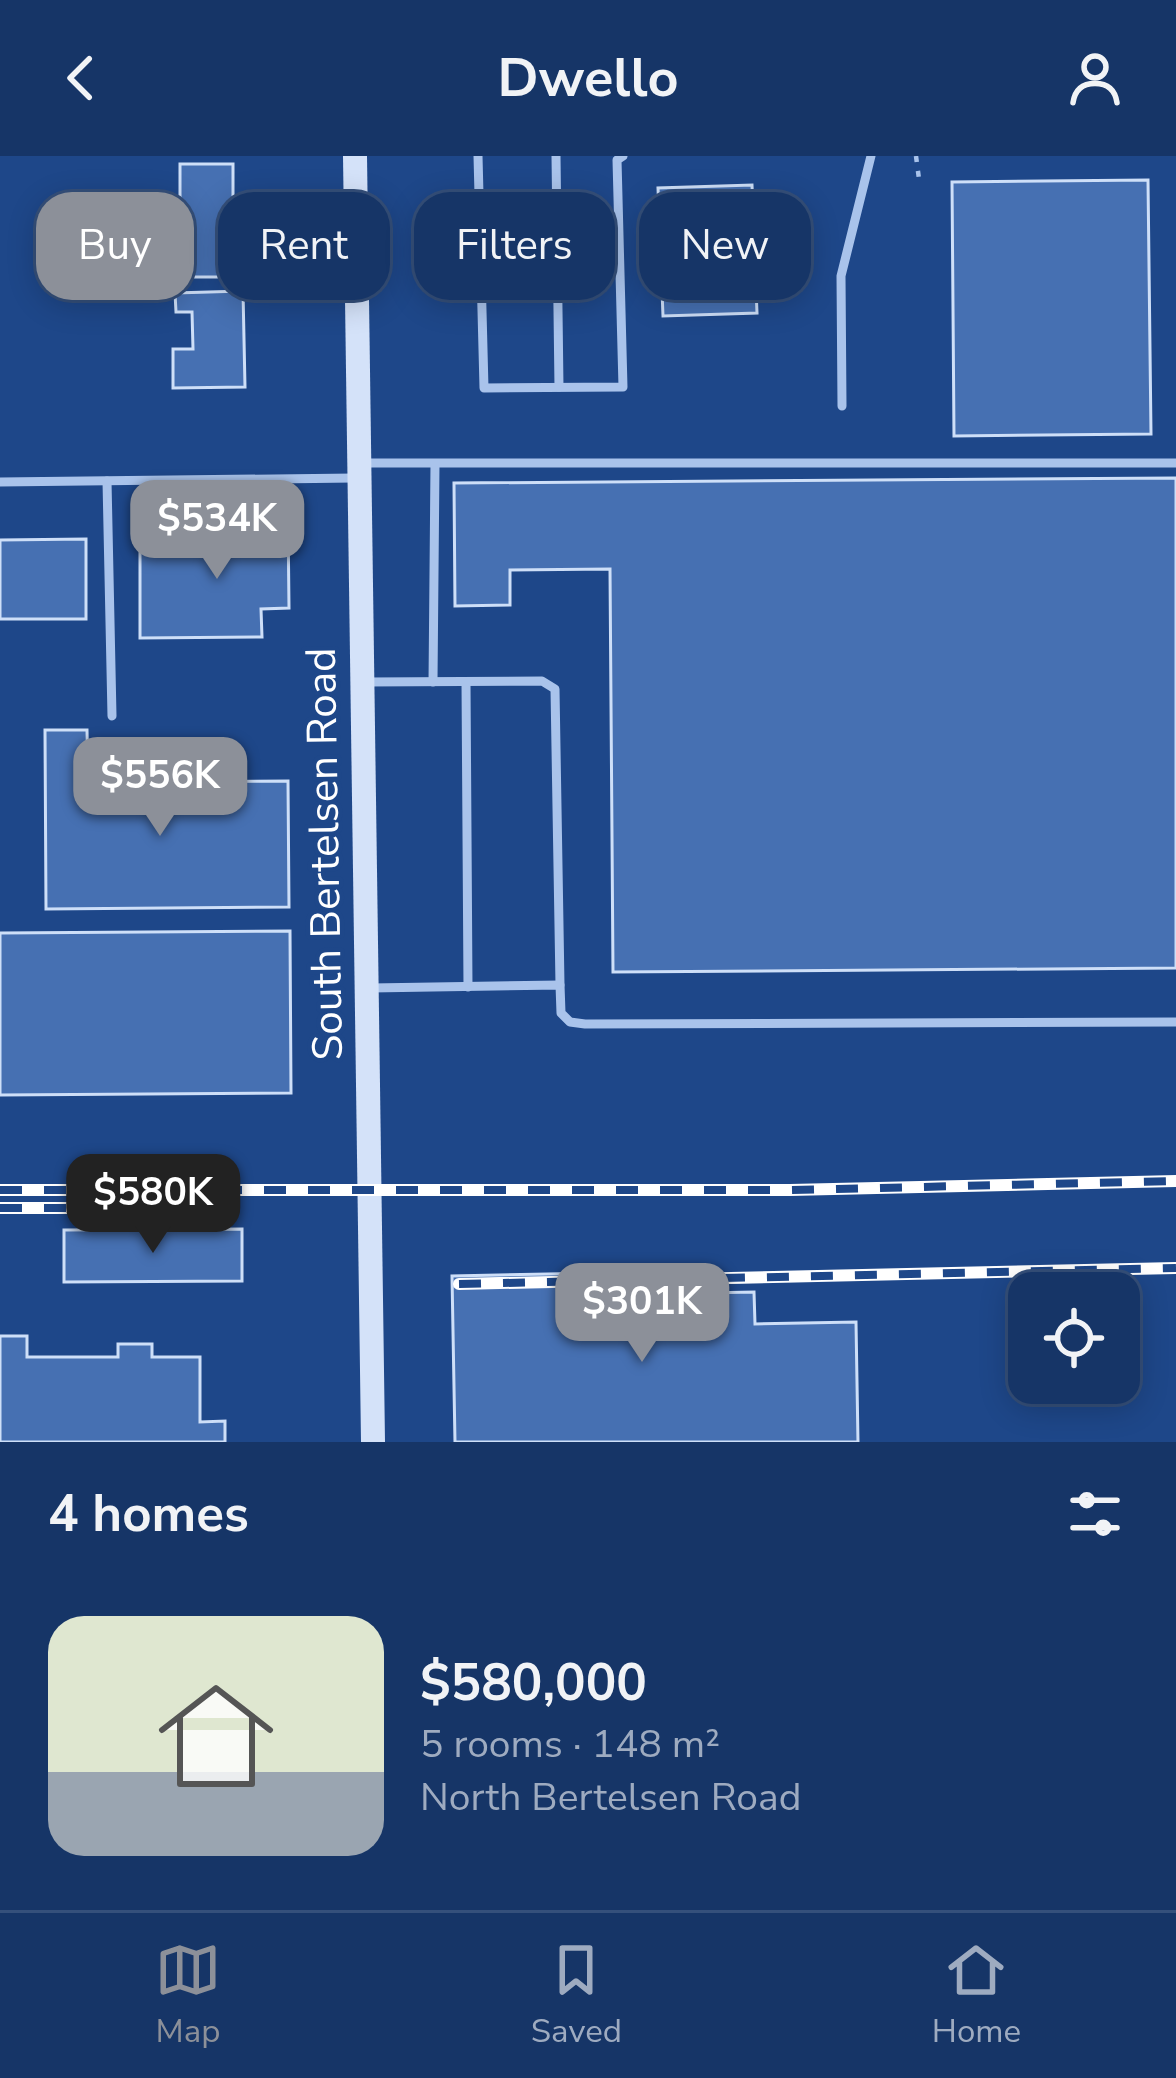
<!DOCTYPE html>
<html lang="en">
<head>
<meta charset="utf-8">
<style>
  body { margin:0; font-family:"Nunito Sans",sans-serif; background:#234070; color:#f1f3f6; height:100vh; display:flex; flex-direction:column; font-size:45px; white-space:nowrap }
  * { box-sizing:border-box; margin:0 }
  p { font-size:39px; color:#9eabc0 }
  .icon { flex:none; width:66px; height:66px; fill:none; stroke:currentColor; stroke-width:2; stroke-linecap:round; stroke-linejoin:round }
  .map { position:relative; height:1286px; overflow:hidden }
  .details { display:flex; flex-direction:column; background:#163567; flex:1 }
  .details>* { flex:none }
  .guide { position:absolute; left:36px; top:36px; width:1104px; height:108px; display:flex; gap:24px }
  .fabs { position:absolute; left:1008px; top:1116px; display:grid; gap:24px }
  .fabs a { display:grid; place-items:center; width:132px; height:132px; border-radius:24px; background:#163567; box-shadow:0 6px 30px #0003,0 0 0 3px #35507b; font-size:60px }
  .price { position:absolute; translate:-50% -102px; padding:0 27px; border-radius:24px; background:#8c9099; color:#fff; font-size:39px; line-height:78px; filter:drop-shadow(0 3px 6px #0008) }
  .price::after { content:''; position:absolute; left:50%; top:72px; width:36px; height:27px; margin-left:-18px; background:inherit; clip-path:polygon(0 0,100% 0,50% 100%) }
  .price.current { background:#222; color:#fff }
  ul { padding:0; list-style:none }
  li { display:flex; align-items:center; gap:36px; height:300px; padding:0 48px }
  li span { display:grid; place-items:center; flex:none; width:336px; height:240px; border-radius:36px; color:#555 }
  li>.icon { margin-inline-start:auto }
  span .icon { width:144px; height:144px; fill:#fffc; stroke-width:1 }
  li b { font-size:51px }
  h2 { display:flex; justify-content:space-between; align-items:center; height:144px; padding:0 48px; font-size:51px }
  .tag { padding:0 42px; border-radius:36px; background:#163567; box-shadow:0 6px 30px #0003,0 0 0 3px #35507b; font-size:42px; line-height:108px }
  .tag.current { background:#8c9099; color:#fff }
  header { display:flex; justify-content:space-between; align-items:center; height:156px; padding:0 48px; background:#163567; font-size:54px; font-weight:700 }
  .menu { display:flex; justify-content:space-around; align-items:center; height:168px; border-top:3px solid #35507b; background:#163567; font-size:33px; color:#9eabc0 }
  .menu a { display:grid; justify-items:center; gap:6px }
  .menu .current { color:#8c9099 }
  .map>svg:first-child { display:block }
  .building { fill:#4670b2; stroke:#cedff8; stroke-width:3 }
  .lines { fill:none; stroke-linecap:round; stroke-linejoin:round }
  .path { stroke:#a9c3eb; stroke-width:4.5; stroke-dasharray:6 9; stroke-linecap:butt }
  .lane { stroke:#a9c3eb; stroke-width:9 }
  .secondary { stroke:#d4e2f9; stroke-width:24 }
  .rail-casing { stroke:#fff; stroke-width:12 }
  .rail { stroke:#1e4789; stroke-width:8; stroke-dasharray:22; stroke-linecap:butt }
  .labels { text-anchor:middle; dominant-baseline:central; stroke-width:9; stroke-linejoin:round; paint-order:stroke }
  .street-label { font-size:42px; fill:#fff; stroke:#1e4789 }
</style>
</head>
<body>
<header><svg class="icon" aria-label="back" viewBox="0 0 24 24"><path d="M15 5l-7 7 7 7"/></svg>Dwello<svg class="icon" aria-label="person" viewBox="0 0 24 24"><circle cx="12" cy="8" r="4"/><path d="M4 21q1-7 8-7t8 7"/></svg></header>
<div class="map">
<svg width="1176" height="1286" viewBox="0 0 1176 1286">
  <rect width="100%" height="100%" fill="#1e4789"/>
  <!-- building -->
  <g class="building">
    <rect x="180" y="8" width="53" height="113"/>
    <path d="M 1148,24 L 1151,278 L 954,280 L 952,26 Z"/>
    <path d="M 752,29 L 757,157 L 663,160 L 658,32 Z"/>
    <path d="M 243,135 L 245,231 L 173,232 L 173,193 L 193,193 L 192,156 L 176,156 L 175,137 Z"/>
    <path d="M 1176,322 L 1176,812 L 613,816 L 610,413 L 510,414 L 510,449 L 455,450 L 454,327 Z"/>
    <path d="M 220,361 L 288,361 L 289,452 L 261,453 L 262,481 L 140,482 L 140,391 L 220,391 Z"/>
    <path d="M 86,383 L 86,463 L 0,463 L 0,384 Z"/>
    <path d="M 45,574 L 87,574 L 88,626 L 288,625 L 289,751 L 46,753 Z"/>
    <path d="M 290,775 L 291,937 L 0,939 L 0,777 Z"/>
    <path d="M 242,1073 L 242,1125 L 64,1126 L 64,1074 Z"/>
    <path d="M 651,1116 L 651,1138 L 754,1136 L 755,1168 L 856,1166 L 858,1286 L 455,1286 L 452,1120 Z"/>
    <path d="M 0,1180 L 27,1180 L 27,1201 L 118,1201 L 118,1188 L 152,1188 L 152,1201 L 200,1201 L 200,1266 L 225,1265 L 225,1286 L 0,1286 Z"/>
  </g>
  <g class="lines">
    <!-- path -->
    <path class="path" d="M 916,0 L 919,23"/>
    <!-- lane -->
    <g class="lane">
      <path d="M 478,0 L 484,232 L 623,231 L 617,4 L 623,0"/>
      <path d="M 556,0 L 559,231"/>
      <path d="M 842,250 L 841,120 L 871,0"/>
      <path d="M 360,307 L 1176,307"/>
      <path d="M 107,325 L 112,560"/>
      <path d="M 0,326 L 354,322"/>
      <path d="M 367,526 L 542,525 L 555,533 L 560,829"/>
      <path d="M 433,526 L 435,308"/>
      <path d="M 466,526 L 468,831"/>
      <path d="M 371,832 L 560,829 L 561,857 L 570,866 L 585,868 L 1176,866"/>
    </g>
    <!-- secondary -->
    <path class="secondary" d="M 355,0 L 373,1286"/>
    <defs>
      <g id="rail">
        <path d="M 0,1034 L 790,1034 L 1176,1025"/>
        <path d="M 0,1052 L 82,1052"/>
        <path d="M 459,1128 L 1176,1112"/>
      </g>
    </defs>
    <!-- rail casing -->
    <use href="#rail" class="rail-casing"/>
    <!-- rail -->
    <use href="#rail" class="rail"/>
  </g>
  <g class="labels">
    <!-- street labels -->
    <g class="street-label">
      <text transform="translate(325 698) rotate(-91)">South Bertelsen Road</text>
    </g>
  </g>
</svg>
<div class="fabs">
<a><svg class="icon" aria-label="locate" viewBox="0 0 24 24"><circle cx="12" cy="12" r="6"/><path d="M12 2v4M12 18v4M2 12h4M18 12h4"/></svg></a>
</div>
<b class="price" style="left:217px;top:426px">$534K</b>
<b class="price" style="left:160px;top:683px">$556K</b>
<b class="price current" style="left:153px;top:1100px">$580K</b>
<b class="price" style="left:642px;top:1209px">$301K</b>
<div class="guide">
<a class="tag current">Buy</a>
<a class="tag">Rent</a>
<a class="tag">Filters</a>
<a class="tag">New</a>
</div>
</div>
<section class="details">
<h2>4 homes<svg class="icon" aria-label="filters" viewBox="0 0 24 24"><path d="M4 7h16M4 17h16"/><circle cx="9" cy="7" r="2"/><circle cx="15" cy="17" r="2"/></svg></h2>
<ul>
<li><span style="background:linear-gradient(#dfe7d0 65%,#9aa5b1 0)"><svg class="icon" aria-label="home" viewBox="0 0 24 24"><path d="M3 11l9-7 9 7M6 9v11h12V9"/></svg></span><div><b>$580,000</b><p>5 rooms · 148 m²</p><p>North Bertelsen Road</p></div></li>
</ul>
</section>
<nav class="menu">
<a class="current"><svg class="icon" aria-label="map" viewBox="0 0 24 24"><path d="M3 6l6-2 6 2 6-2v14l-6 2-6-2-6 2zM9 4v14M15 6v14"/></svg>Map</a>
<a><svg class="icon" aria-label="saved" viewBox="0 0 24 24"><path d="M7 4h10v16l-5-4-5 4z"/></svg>Saved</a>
<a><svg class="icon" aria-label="home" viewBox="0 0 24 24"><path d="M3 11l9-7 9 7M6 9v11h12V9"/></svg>Home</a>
</nav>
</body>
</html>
